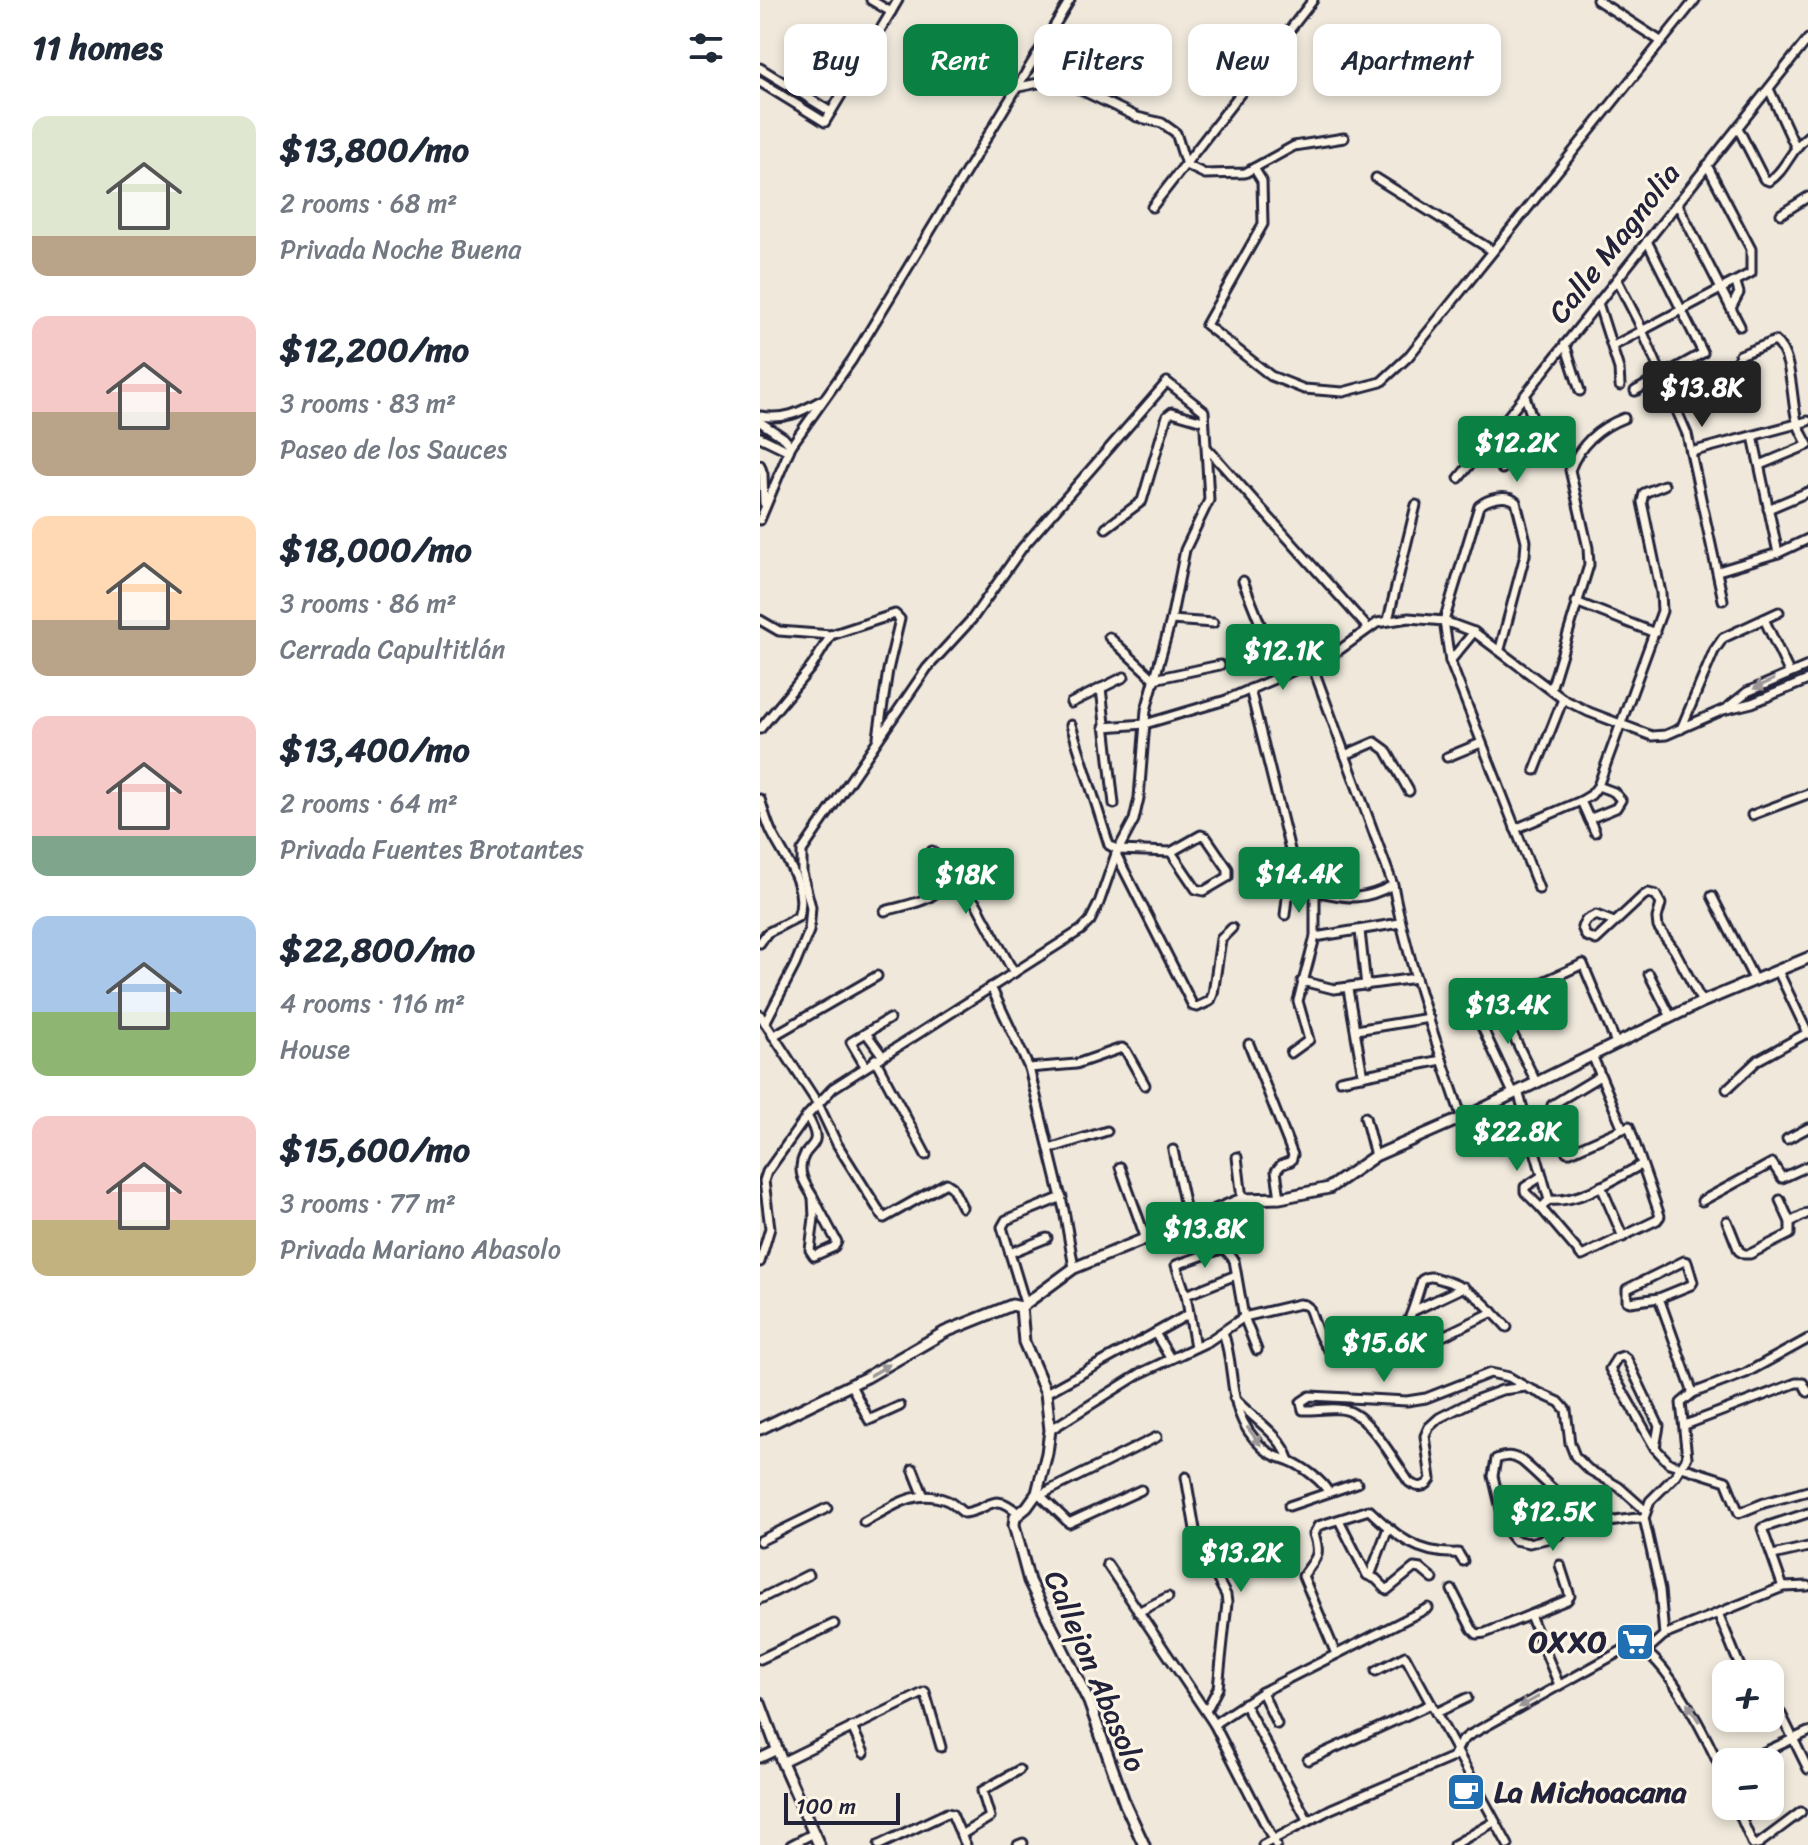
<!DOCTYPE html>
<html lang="en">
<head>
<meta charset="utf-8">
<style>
  body { margin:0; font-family:Sriracha,sans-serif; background:#f2f2f3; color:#1f2937; height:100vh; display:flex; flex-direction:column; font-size:30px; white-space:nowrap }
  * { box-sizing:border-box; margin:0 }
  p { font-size:26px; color:#747a83 }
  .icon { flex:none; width:44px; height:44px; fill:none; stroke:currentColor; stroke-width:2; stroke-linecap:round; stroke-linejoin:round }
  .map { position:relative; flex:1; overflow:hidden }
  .side { display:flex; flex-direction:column; background:#fff; width:760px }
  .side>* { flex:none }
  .top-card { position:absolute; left:24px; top:24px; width:760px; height:72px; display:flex; gap:16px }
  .controls { position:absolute; left:952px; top:1660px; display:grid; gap:16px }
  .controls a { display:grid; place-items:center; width:72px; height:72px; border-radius:16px; background:#fff; box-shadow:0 4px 12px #0003; font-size:40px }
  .scale { position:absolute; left:24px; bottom:20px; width:116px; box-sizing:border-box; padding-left:8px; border:4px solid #22223b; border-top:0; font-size:22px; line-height:28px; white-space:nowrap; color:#22223b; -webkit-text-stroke:6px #fcf5e5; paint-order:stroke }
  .price { position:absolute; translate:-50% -68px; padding:0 18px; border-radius:8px; background:#0b8043; color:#fff; font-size:26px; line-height:52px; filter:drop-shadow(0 2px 4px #0008) }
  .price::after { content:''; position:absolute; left:50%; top:48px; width:24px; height:18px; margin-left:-12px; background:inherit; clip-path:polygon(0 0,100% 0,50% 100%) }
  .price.selected { background:#222; color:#fff }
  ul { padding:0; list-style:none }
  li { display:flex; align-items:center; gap:24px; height:200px; padding:0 32px }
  li span { display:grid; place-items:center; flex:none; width:224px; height:160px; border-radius:16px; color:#555 }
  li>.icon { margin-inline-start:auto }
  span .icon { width:96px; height:96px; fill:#fffc; stroke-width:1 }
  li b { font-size:34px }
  h2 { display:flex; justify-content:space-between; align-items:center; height:96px; padding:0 32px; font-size:34px }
  .tag { padding:0 28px; border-radius:16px; background:#fff; box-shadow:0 4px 12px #0003; font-size:28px; line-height:72px }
  .tag.selected { background:#0b8043; color:#fff }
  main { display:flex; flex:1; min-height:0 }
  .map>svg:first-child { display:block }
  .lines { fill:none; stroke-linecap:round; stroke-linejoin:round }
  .street-casing { stroke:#22223b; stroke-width:13 }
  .secondary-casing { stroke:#22223b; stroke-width:15 }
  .street { stroke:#fcf5e5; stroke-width:7 }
  .secondary { stroke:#fcf5e5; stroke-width:9 }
  .oneway { fill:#9a9698 }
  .labels { text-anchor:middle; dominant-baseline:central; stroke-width:6; stroke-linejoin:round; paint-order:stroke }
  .street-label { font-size:30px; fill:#22223b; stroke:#fcf5e5 }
  .poi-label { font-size:30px; font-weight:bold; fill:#22223b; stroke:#fcf5e5; text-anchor:end }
</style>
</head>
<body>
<main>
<section class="side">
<h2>11 homes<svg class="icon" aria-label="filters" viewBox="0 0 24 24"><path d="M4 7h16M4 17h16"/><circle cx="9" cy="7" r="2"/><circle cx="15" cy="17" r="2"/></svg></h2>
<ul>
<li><span style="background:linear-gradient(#dfe7d0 75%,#b9a48a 0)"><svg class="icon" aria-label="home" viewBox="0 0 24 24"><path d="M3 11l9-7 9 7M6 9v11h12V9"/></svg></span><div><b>$13,800/mo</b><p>2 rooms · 68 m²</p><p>Privada Noche Buena</p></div></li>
<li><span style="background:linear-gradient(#f6c9c9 60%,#b9a48a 0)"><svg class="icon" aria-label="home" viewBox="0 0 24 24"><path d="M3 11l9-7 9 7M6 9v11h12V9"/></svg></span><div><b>$12,200/mo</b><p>3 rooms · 83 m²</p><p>Paseo de los Sauces</p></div></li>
<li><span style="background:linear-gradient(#ffd9b3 65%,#b9a48a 0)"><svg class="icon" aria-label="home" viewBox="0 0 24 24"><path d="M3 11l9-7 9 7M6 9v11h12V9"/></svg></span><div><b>$18,000/mo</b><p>3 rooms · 86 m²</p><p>Cerrada Capultitlán</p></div></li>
<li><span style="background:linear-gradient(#f6c9c9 75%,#7fa58c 0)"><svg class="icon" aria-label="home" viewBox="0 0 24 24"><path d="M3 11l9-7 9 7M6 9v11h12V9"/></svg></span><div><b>$13,400/mo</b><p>2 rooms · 64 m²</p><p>Privada Fuentes Brotantes</p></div></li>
<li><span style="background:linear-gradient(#a9c7e8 60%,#8fb573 0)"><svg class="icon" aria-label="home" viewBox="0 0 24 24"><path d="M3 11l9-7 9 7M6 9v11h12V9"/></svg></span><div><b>$22,800/mo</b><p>4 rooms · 116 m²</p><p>House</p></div></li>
<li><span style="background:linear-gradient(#f6c9c9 65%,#c2b280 0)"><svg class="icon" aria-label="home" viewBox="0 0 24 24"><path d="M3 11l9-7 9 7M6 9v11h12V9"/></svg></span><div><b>$15,600/mo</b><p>3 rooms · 77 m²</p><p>Privada Mariano Abasolo</p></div></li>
</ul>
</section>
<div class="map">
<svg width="1048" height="1845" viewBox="0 0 1048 1845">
  <rect width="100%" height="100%" fill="#efe8db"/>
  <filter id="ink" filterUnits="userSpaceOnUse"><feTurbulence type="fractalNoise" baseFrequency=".0125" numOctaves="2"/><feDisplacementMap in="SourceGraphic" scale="16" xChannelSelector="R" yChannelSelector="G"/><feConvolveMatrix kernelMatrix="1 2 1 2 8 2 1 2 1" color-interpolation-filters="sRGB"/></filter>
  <g filter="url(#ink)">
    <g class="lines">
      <defs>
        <g id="street">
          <path d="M 837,0 L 902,42"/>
          <path d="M 131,12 L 138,0"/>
          <path d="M 0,68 L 71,112"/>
          <path d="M 0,82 L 65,122 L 131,12 L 111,0"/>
          <path d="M 259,87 L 298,79 L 377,117 L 402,123 L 416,133 L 426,165 L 445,174 L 485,173 L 494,168 L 502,181 L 503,224 L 446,325 L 511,376 L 544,389 L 583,392 L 621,382 L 648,357 L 935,0"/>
          <path d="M 1009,89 L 1035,146"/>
          <path d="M 978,128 L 1004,179 L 1009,181 C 1025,172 1031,148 1048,136"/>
          <path d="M 494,168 L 534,146 L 584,138"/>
          <path d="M 616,178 L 733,251"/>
          <path d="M 917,203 L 980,326"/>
          <path d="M 392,207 L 553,0"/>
          <path d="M 1021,214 L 1048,197"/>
          <path d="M 857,280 L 878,321 L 927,434 L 963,600"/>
          <path d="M 838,303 L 859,369 L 860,386"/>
          <path d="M 971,308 L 979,293 L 976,283"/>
          <path d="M 805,344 L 820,391"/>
          <path d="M 853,346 L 991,273 L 991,249 L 947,165"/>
          <path d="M 928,362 L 944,416"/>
          <path d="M 875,391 L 943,353 L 887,241"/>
          <path d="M 990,392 L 978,360 L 980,355 L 1015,341 C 1033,354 1031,400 1037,421 C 1039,429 1044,437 1048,445"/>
          <path d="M 765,396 L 785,458"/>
          <path d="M 0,416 C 25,420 39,413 60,401"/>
          <path d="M 0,422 L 24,438 L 31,446"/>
          <path d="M 993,436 L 1018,553"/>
          <path d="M 0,437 L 29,451"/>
          <path d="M 730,440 L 742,469"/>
          <path d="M 447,448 L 608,628"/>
          <path d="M 931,452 L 1048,421"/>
          <path d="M 0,465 L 3,474 L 4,503"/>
          <path d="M 1000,465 L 1048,445"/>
          <path d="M 699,478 L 1048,39"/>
          <path d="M 1008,509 L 1048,492"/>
          <path d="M 0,520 L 31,446 L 92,360 L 310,0"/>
          <path d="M 346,528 L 382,501 L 407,416 L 412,412 L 443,421"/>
          <path d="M 958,571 L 1018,553 L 1048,539"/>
          <path d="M 483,581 L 521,676"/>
          <path d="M 816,602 L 895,633"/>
          <path d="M 1004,619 L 1029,672"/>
          <path d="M 0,620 L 19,631 L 71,635 L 135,614 L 140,619 L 128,670 L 118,737"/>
          <path d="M 411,620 L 453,623"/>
          <path d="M 628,620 L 656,505"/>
          <path d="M 349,637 L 394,679 L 460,665"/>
          <path d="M 740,649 L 765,555 L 766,541 L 756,502 C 747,494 729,498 719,506 L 684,621 L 690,661 L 779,889"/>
          <path d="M 690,661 L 714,632"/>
          <path d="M 551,662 L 633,885 C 648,964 676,1042 702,1118"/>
          <path d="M 341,688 L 354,804"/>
          <path d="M 490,689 L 531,854"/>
          <path d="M 791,689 L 829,565 L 828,548 L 810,470 C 820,444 838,428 864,418"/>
          <path d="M 311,703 L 364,677"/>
          <path d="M 968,707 L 987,692 L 1048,666"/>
          <path d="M 311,725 L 349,845 L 358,850 L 411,852"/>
          <path d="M 344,727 L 385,724 L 466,700 L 578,651 L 617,623 L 649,618 L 684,621 L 714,632 L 803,699 L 829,712 L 892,736 L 906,735 L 963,710 L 992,703 L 1048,680"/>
          <path d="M 0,729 L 52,666 L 71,635"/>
          <path d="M 921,729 L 954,651 L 963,638 L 1019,612"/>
          <path d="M 585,755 L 615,742 L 626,750 L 649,791"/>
          <path d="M 687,757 L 721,743"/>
          <path d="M 775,770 L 803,699"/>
          <path d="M 0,799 C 4,811 7,824 13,835 C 26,860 49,888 38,917 L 7,933 L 0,943"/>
          <path d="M 821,801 L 835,832"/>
          <path d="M 992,815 L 1048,794"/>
          <path d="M 829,819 L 856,808 L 861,800 L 854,792 L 838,786"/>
          <path d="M 755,829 L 821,801 L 831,795 L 838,786 L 902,611 L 901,593 L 882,502 L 884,493 L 904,485"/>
          <path d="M 441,835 L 446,837 L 468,869 L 468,877 L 444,891 L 436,889 L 411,852 Z"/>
          <path d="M 172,851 L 217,905 L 254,973"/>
          <path d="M 356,854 L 433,1006 L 437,1007 L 450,1001 L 453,994 L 461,939 L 472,928"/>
          <path d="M 555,891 L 555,937"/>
          <path d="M 952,896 L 995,981"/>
          <path d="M 125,911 C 156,902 173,903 192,875"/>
          <path d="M 525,915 L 527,898 L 531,892 C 575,886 584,911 633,885"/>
          <path d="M 854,922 L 836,915 L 826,920 L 822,927 L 826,936 L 836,940 L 883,896 L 888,893 L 896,895 L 901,904 L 897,918 L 898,927 L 915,951 L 942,1002"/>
          <path d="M 600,931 L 606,986"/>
          <path d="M 1018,971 L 1048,1034"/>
          <path d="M 889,974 L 911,1017"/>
          <path d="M 542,981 L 574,989 L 656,978"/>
          <path d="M 231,987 L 269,1068 L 304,1210 L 314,1268"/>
          <path d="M 772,987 L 823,964 L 856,1043"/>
          <path d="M 588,989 L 603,1076"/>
          <path d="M 735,998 L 776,1082"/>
          <path d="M 715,1012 L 753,1093"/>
          <path d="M 0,1015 L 58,1104 L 77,1144 L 121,1214 L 124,1218 L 186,1183 L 192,1187 L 202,1207"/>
          <path d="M 596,1030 L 669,1018"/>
          <path d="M 106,1033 L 122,1055"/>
          <path d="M 13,1036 L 117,976"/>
          <path d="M 489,1044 L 533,1155 L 531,1161 L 521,1165 L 516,1171 L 520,1198"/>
          <path d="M 531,1053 L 549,1040 L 538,1001 L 555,937 L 640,923"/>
          <path d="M 832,1055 L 863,1129"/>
          <path d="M 115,1059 L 166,1155"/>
          <path d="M 105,1066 L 91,1042 L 129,1019"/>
          <path d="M 269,1068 L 316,1064 L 362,1048 L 366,1051 L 385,1085"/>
          <path d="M 580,1080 L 682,1060"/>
          <path d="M 967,1089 L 998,1060 L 1047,1033"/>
          <path d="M 758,1091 L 789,1200"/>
          <path d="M 47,1116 C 68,1151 43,1141 41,1167 C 40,1178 48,1188 53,1197"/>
          <path d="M 605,1117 L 615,1156"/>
          <path d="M 1027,1139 L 1048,1128"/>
          <path d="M 289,1149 L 347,1131"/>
          <path d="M 413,1150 L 428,1221"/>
          <path d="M 477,1157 L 482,1199"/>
          <path d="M 360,1167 L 386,1239"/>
          <path d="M 841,1186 L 863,1237"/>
          <path d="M 53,1197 L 77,1242 L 74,1247 L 54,1256 L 50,1250 L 54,1218 Z"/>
          <path d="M 789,1200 L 781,1208 L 822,1256 L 897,1220 L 900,1216 L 869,1126 L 810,1152 L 807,1152 C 797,1142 789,1119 792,1105 L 840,1076"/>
          <path d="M 789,1200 C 820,1203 854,1179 881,1165"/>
          <path d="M 942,1201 L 1012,1163 L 1022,1178 L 1048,1166"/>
          <path d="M 781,1208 L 765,1192 L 765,1187 L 782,1176"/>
          <path d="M 967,1221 L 979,1251 L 984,1254 L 990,1254 L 1030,1234 L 1030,1222 L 1020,1200"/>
          <path d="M 1030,1222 L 1048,1213"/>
          <path d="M 250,1253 L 287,1238"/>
          <path d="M 0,1262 L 10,1228 L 4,1181 L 7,1172 L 47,1116 L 73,1088 L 321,930 L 330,921 L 339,903 L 356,854 L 374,820 L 379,798 L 386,710 L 411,620 L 425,550 L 449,500 L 444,411 L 407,382 L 262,548 L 212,619 L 167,668 L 42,851 L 42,873 L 51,907 L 49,931 L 35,965 L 5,1023"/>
          <path d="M 426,1295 L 476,1275"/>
          <path d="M 899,1298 L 870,1302 L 867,1301 L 867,1289 L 924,1261 L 927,1262 L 933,1282 L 931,1285 L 899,1298 L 933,1393"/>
          <path d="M 265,1303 L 242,1227 L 246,1220 L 302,1197"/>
          <path d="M 653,1311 L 704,1287"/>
          <path d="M 463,1332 C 478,1375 464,1412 503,1448 C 512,1456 519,1457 530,1461 C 542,1466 563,1481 568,1492"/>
          <path d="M 395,1333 L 429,1314"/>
          <path d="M 664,1345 L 733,1312"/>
          <path d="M 435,1347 L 426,1295 L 416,1265 L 464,1248 L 474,1260 L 484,1317 L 497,1350"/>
          <path d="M 91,1385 L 109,1420 L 140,1406"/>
          <path d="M 766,1387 L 749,1377 L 730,1373 L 666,1398 L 647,1401 L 550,1396 L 541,1402 L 543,1410 C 557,1411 580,1405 593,1413 C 614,1424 635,1462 649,1482 C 657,1488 665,1489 671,1479 L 665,1436 L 669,1427 L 679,1418 L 715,1400 L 742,1390 L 766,1387 L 799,1402 L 806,1410 L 810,1443 L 815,1456 L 828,1469 L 859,1487 L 886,1511"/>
          <path d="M 286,1393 L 395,1333 L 410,1358"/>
          <path d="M 474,1398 C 493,1419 521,1434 530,1461"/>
          <path d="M 925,1425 L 1036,1383 L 1043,1383 L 1048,1392"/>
          <path d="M 290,1430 L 381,1373 L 449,1341 L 484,1317 L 539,1304 L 545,1305 L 549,1308 C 554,1320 558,1338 567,1348 C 574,1355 587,1355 596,1356 C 641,1361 652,1313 662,1280 C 670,1274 676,1278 686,1281 C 715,1290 726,1305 747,1327"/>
          <path d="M 895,1448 L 899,1426 L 867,1359 L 863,1356 L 857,1358 L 850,1369 L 895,1448 L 909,1463 L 966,1481 L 979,1513 L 1004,1503 L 1048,1491"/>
          <path d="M 153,1469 L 163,1494"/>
          <path d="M 426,1477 L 437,1541 L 466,1595 L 467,1603 L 458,1688 L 446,1711"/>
          <path d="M 279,1494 L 309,1523 L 381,1490"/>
          <path d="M 280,1495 L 397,1437"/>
          <path d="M 529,1506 L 597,1483"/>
          <path d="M 818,1513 L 800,1534 L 794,1537 L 769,1543 L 754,1540 L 746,1530 L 733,1476 L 736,1459 C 746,1455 752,1455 762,1461 C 780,1475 821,1521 840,1522 C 855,1523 869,1517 884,1518"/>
          <path d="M 579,1520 L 607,1575 L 616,1579 L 627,1590 L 654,1568 L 661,1569 L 673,1579"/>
          <path d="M 104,1522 C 132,1507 155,1487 188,1501 C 194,1504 198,1509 204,1513 C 230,1510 233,1490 258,1513"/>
          <path d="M 0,1541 L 67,1508"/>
          <path d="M 1013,1555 L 1048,1547"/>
          <path d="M 347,1564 L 454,1724 L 516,1845"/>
          <path d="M 610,1576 L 628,1528"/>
          <path d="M 1023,1587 L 1002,1528 L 1048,1513"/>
          <path d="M 692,1590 L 712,1629 L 717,1634 L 725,1633 L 770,1615"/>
          <path d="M 0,1599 L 48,1575"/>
          <path d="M 378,1612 L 408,1597"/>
          <path d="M 958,1613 L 981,1669"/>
          <path d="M 904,1635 L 1023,1587 L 1048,1586"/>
          <path d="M 886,1651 L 904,1635 L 900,1590 L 884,1518 L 890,1501 L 915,1476 L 927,1457 L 921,1403 L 933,1393 L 986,1373 L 1048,1339"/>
          <path d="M 576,1654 L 543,1576 C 555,1558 562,1557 554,1534 L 558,1526 L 609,1510 C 636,1536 658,1555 698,1553 L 703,1561"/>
          <path d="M 0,1659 L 74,1624"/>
          <path d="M 616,1671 L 645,1656 L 748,1845"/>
          <path d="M 799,1685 L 770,1615 L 807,1600 L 810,1596 L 800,1565"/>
          <path d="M 502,1692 L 517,1724"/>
          <path d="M 484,1703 L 548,1821"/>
          <path d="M 676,1713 L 707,1698"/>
          <path d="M 1021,1714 L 1048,1769"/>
          <path d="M 454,1724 L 502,1692 L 668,1608"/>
          <path d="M 92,1727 L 104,1753"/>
          <path d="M 0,1758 L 17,1750"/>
          <path d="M 548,1760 L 671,1704"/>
          <path d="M 22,1762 L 165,1692 L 181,1747"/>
          <path d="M 983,1762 L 1048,1732"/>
          <path d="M 976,1806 L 993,1845"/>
          <path d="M 31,1845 L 54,1833"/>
          <path d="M 119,1845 L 187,1813 L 192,1814 L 201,1835"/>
          <path d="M 206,1845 L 201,1835 L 230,1817 L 222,1791 L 259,1770"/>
          <path d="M 258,1845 L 263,1843"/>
          <path d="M 503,1845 L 571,1809 L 693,1757 L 701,1742 L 708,1736 L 872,1645 C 906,1651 953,1750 966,1781"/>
          <path d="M 694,1845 L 734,1822"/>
          <path d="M 997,1845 L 1041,1812"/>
        </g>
        <g id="secondary">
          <path d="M 261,1307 L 314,1268 L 482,1199 L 520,1198 L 569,1188 L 615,1156 L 718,1111 L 942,1002 L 1048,958"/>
          <path d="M 261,1307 L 264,1342 L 286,1393 L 290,1430 L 287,1453 L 277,1493 L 267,1507 L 255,1517 L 254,1525 L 269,1581 L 329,1702 L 365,1804 L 384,1845"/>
          <path d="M 0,1429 L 107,1377 L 185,1332 L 252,1305 L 261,1307"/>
          <path d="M 0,1703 L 22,1762 L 59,1845"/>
        </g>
      </defs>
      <!-- street casing -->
      <use href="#street" class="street-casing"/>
      <!-- secondary casing -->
      <use href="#secondary" class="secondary-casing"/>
      <!-- street -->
      <use href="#street" class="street"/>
      <!-- secondary -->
      <use href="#secondary" class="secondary"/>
    </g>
    <!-- one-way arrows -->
    <defs><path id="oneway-solid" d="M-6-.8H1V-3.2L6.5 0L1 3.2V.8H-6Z" transform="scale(2)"/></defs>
    <g class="oneway">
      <use href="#oneway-solid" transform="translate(1004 684) rotate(155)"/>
      <use href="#oneway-solid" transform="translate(120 1370) rotate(-30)"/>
      <use href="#oneway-solid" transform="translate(494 1436) rotate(53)"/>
      <use href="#oneway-solid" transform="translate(769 1702) rotate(151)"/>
      <use href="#oneway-solid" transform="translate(933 1712) rotate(-122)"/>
    </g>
  </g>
  <!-- icons -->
  <defs>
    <symbol id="supermarket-square" viewBox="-11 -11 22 22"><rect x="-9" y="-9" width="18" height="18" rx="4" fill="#1f6fb2" stroke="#fcf5e5"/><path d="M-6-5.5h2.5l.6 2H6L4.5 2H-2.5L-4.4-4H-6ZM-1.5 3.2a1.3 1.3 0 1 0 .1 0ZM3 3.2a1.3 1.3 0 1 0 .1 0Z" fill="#fff"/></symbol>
    <symbol id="cafe-square" viewBox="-11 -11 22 22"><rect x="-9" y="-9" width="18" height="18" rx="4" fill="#1f6fb2" stroke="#fcf5e5"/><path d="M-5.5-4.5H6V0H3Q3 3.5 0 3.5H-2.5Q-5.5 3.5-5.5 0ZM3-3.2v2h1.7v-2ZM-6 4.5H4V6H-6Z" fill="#fff"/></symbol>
  </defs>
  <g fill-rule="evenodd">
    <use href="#supermarket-square" x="853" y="1620" width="44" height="44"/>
    <use href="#cafe-square" x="684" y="1770" width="44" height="44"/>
  </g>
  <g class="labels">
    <!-- street labels -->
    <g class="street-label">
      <text transform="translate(854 243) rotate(-52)">Calle Magnolia</text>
      <text transform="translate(335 1671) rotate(67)">Callejon Abasolo</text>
    </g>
    <!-- poi labels -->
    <g class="poi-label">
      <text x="847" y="1642">OXXO</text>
      <text x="734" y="1792" text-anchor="start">La Michoacana</text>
    </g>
  </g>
</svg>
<div class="controls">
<a>+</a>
<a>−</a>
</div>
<div class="scale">100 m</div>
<b class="price selected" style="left:942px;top:429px">$13.8K</b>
<b class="price" style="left:757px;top:484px">$12.2K</b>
<b class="price" style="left:523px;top:692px">$12.1K</b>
<b class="price" style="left:539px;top:915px">$14.4K</b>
<b class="price" style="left:206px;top:916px">$18K</b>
<b class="price" style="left:748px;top:1046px">$13.4K</b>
<b class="price" style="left:757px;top:1173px">$22.8K</b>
<b class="price" style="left:445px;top:1270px">$13.8K</b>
<b class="price" style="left:624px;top:1384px">$15.6K</b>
<b class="price" style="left:793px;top:1553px">$12.5K</b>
<b class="price" style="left:481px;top:1594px">$13.2K</b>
<div class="top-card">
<a class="tag">Buy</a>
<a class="tag selected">Rent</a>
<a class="tag">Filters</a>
<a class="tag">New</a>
<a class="tag">Apartment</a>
</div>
</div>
</main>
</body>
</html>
